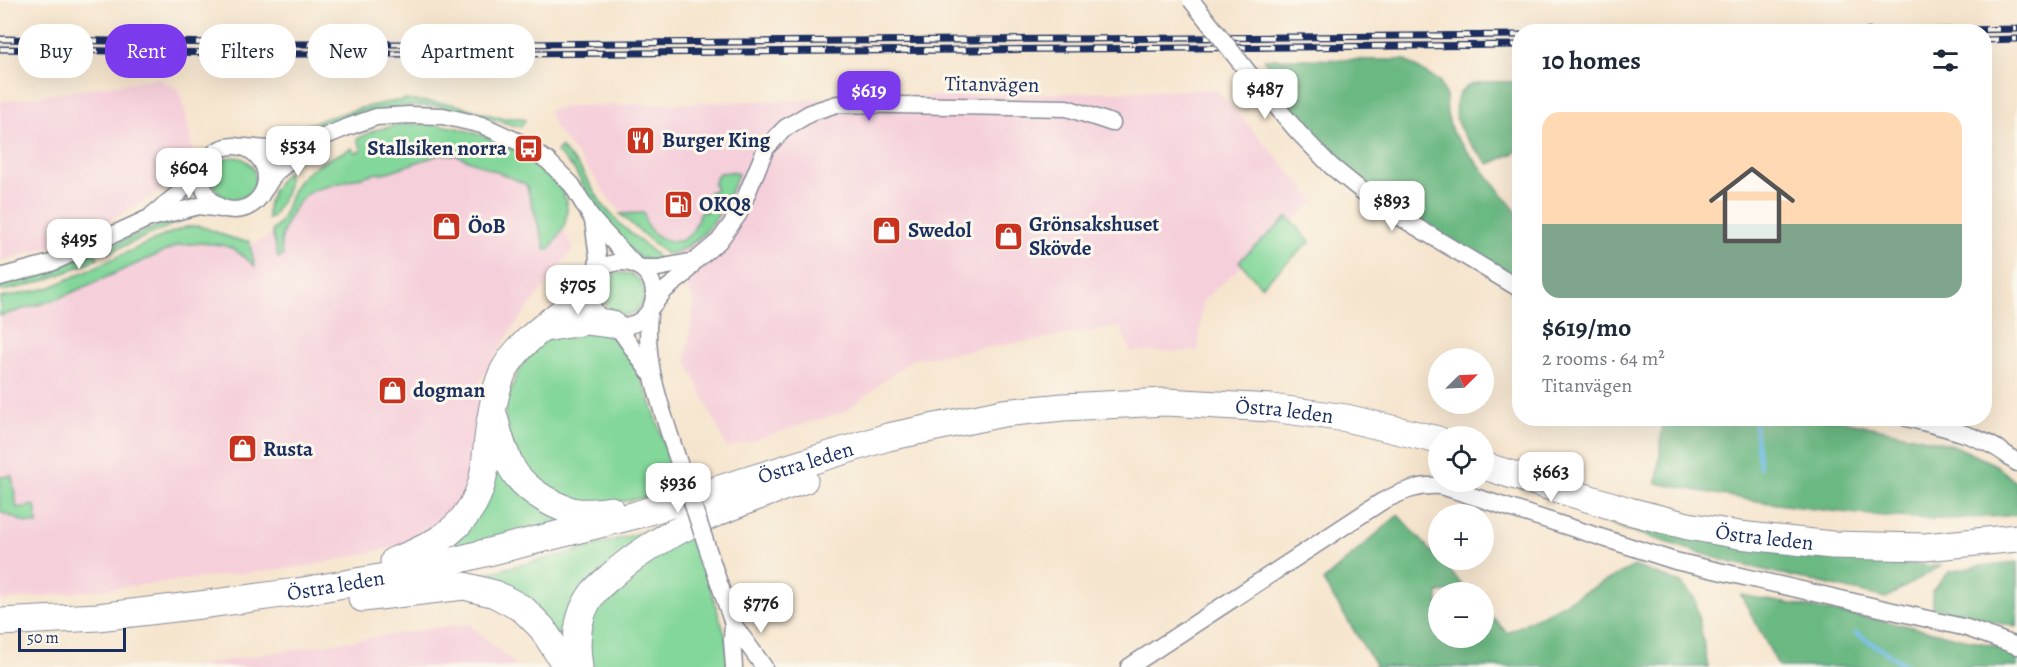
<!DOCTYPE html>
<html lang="en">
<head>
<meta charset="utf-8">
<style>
  body { margin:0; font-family:Alegreya,serif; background:#f6f6f7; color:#1f2937; height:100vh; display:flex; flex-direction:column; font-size:22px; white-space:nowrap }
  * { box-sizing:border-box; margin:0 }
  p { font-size:20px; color:#747a83 }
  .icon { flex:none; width:33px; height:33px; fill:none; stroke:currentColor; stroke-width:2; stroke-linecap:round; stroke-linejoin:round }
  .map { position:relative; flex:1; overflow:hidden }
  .panel { position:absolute; left:1512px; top:24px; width:480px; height:402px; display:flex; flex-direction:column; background:#fff; border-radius:24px; box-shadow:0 6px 24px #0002 }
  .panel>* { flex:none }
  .guide { position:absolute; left:18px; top:24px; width:570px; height:54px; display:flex; gap:12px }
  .needle { width:39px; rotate:66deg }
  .fabs { position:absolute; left:1428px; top:348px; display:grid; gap:12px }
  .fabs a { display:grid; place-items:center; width:66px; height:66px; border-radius:50%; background:#fff; box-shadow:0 6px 24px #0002; font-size:30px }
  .scale { position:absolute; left:18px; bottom:15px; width:108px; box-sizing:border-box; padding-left:6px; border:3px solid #1b2f5e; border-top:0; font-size:16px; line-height:21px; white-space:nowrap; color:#1b2f5e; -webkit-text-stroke:4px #fbf7ec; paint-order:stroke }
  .price { position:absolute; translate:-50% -51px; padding:0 14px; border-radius:12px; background:#fff; color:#222; font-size:20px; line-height:39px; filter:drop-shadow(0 2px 3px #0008) }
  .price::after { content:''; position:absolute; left:50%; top:36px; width:18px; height:14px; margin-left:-9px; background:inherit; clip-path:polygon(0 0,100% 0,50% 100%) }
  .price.active { background:#7c3aed; color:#fff }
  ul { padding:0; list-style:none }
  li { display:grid; align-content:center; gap:12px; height:318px; padding:0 30px }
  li+li { border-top:2px solid #e0e1e3 }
  li span { display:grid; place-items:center; height:186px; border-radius:18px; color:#555 }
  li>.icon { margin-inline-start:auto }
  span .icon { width:108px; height:108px; fill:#fffc; stroke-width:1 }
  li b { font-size:26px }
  h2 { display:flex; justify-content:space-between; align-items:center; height:72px; padding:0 30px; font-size:26px }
  .tag { padding:0 21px; border-radius:24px; background:#fff; box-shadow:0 6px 24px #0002; font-size:21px; line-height:54px }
  .tag.active { background:#7c3aed; color:#fff }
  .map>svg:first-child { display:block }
  .built { fill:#f5cfda }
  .green { fill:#83d79a; stroke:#4f837c; stroke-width:1.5 }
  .forest { fill:#6ab882; stroke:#427470; stroke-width:1.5 }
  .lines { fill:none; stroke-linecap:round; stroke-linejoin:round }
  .stream { stroke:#6bb9e5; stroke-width:4.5 }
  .minor-casing { stroke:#888a96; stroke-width:19 }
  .trunk-casing { stroke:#888a96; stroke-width:29 }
  .minor { stroke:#fff; stroke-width:16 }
  .trunk { stroke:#fff; stroke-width:27 }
  .rail-casing { stroke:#1b2f5e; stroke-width:7 }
  .rail { stroke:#fbf7ec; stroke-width:4.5; stroke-dasharray:14; stroke-linecap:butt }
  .minor-bridge-casing { stroke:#888a96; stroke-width:19; stroke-linecap:butt }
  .minor-bridge { stroke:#fff; stroke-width:16 }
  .labels { text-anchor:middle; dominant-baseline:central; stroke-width:6; stroke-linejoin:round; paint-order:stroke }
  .street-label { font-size:21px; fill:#1b2f5e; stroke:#fbf7ec }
  .poi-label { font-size:21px; font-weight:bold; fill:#1b2f5e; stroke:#fbf7ec; text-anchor:start }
</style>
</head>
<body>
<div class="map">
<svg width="2017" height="667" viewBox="0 0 2017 667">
  <rect width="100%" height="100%" fill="#fbf7ec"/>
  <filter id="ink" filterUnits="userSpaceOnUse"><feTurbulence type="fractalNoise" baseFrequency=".0167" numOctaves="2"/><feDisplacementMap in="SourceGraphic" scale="12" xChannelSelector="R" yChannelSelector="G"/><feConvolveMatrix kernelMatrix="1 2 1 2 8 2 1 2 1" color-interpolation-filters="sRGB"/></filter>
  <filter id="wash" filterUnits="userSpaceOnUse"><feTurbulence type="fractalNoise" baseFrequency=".008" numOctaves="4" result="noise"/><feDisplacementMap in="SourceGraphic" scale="24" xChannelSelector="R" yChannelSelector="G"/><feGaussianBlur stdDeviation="1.35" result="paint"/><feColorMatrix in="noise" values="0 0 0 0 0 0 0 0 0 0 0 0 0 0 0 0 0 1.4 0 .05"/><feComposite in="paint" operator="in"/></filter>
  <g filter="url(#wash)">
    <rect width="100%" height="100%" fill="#f6e5ce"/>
    <!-- built -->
    <g class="built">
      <path d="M 158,78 L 179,90 L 186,115 L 193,154 L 177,180 L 138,205 L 78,238 L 1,261 L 0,102 Z"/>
      <path d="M 1216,89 L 1316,201 L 1203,300 L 1198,351 L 1131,352 L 1120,327 L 913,359 L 844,412 L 727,448 L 686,359 L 694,303 L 672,250 L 630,220 L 610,200 L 596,179 L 554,127 L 549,110 L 575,106 Z"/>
      <path d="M 457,150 L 544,191 L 573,249 L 512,329 L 480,382 L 475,463 L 452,519 L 410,544 L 309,566 L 0,601 L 0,302 L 65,285 L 178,233 L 248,246 L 280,231 L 297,197 L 315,182 Z"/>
      <path d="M 468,623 L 518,667 L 188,667 L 277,652 Z"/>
    </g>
    <!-- green -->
    <g class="green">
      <path d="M 405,100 L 453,104 L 501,118 L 519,118 L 525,120 L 521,127 L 439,106 L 401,106 L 356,113 L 297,138 L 286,141 L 283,137 L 285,133 C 325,118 363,105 405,100 Z"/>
      <path d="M 404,124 C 418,124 432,124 446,126 C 482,131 563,164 567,207 C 568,223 559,237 550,249 L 546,250 L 526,184 L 456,155 L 442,154 L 388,172 L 372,174 L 311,191 C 296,201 284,223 281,241 C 281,245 282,251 283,256 L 278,258 L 272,231 C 286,220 287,199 296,185 C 308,166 334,157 352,148 L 355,153 L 362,150 L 357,139 L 375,130 Z"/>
      <path d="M 560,147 L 580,168 L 601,203 L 621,225 L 655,254 L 661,263 L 639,257 L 608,227 L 574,169 L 557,152 Z"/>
      <circle cx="234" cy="178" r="21"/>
      <path d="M 287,172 C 293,185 279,206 272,217 L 268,219 C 266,198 274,187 287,172 Z"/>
      <path d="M 732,172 L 738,174 C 725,205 713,233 683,249 C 677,252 672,255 665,253 L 620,214 L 644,213 C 646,234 662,242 681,241 L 692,233 L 701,211 L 705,213 L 709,204 L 705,202 L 710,191 L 714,191 L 716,186 L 713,184 L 719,173 Z"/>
      <path d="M 182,215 L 183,220 L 108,253 L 106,248 Z"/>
      <path d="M 1288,217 L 1310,242 L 1261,286 L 1239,261 Z"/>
      <path d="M 198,226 C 215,229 232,242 249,241 L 255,266 L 234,249 L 223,245 L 202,243 L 179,245 L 57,299 L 0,316 L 0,298 L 49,288 L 170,233 L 186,227 Z"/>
      <path d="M 95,252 L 98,258 C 66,273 35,286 0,291 L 0,285 L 40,276 Z"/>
      <circle cx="623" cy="294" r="21"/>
      <path d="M 562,332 C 573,332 600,330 608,335 C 643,354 664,447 677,484 L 648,497 L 598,506 L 572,504 L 531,479 L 506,432 L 505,405 L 519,369 L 539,344 Z"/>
      <path d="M 492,449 L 578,519 L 404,563 L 438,549 Z"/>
      <path d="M 12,476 L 17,508 L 35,505 L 37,524 L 27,523 L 0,512 L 0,477 Z"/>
      <path d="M 670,522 L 567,641 L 467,578 L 565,554 L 650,530 Z"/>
      <path d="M 691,528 L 726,638 L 728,667 L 584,667 L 593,604 Z"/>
    </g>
    <!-- forest -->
    <g class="forest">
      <path d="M 1264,59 L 1405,60 L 1440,82 L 1446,97 L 1447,114 L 1452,132 L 1519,215 L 1519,280 C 1439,231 1350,188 1291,112 C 1280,97 1273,76 1264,59 Z"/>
      <path d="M 1519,82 L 1519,151 L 1489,164 C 1474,147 1448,125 1457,100 C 1460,90 1467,85 1477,83 C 1491,81 1506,82 1519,82 Z"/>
      <path d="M 1807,418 L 1840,420 L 1953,445 L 1996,465 L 2017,483 L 2017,515 C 1990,517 1962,519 1934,519 C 1841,516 1749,501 1657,483 L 1663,419 Z"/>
      <path d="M 1398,515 L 1469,592 L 1438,592 L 1438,638 L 1484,638 L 1484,608 L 1507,633 L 1634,566 L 1681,583 L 1695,599 L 1708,667 L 1374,667 L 1375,664 L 1323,581 Z"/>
      <path d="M 1596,520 C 1711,539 1824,559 1941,566 L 1886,598 L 1729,562 Z"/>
      <path d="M 2017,562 L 2017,627 L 1933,608 L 1932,591 L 1949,572 L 1979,566 Z"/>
      <path d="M 1741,595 L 1895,623 L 2004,648 L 2017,653 L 2017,667 L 1779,667 Z"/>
    </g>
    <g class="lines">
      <!-- stream -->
      <g class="stream">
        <path d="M 1754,418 L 1760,467"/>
        <path d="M 1856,633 L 1909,667"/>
      </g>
    </g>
  </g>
  <g filter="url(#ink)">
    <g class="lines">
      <defs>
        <g id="minor">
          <path d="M 1259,86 L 1298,132 L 1331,166 L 1378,204 L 1520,289"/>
          <circle cx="234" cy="178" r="32"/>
          <path d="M 245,147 L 267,149 L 290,145 L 304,145 L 345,128 L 376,117 L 409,115 L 443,116 L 482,125 L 519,142 L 548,161 L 572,185 L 593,220 L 633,263"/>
          <path d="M 265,189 L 275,173 L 296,156 L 304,145"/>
          <path d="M 152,215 L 179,193 L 203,167"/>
          <path d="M 593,220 L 598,258 L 596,275"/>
          <circle cx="622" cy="294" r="32"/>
          <path d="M 641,268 L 658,268 L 695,261"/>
          <path d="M 0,277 L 51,263 L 147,219 L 199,206 L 222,209"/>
          <path d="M 653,305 L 665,290 L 683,276 L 695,261 L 719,241 L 738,215 L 766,148 L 785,128 L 812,112 L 837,104 L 1067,108 L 1112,123"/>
          <path d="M 649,313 C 644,361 658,397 672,442"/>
          <path d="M 617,326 L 649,372"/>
          <path d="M 1907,418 C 1945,428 1988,436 2017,463"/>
          <path d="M 716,574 L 733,624 L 764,667"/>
          <path d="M 733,624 L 732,640 L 734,667"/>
          <path d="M 1129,667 L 1381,502 C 1401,492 1418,484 1441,486 L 1675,561 L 1967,628 L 2017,646"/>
        </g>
        <g id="trunk">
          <path d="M 545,328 L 587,321 L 611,324"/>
          <path d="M 494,417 C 499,435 503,453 513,470 C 524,488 549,504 569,510 C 581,514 598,512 611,510"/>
          <path id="s1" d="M 1484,466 L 1629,511 L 1688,526 L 1739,535 L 1832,545 L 1925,547 L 2017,538"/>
          <path d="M 394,561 C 434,546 470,527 482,482 C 486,464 487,443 490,423 C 493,407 496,385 504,370 C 521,339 557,318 583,295 L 591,284"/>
          <path d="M 362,598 L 464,586 L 495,594 L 523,609 L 542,628 L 567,667"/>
          <path id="s2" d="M 0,622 L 98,617 L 200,605 L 297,592 L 397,575 L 636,515 L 888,437 L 1003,413 L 1063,407 L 1166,402 L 1271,408 L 1346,418 L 1438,440"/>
          <path d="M 579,667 C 575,642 577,614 593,593 C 598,587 604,582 610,577 C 661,530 739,502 804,480"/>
        </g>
      </defs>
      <!-- minor casing -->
      <use href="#minor" class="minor-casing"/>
      <!-- trunk casing -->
      <use href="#trunk" class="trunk-casing"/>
      <!-- minor -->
      <use href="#minor" class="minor"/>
      <!-- trunk -->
      <use href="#trunk" class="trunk"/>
      <defs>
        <g id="rail">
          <path d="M 1845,32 L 2017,29"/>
          <path d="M 0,39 L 273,44 L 518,44 L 1520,35"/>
          <path d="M 1984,40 L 2017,39"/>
          <path d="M 0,49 L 272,54 L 515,54 L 1520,45"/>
        </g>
      </defs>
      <!-- rail casing -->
      <use href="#rail" class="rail-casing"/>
      <!-- rail -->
      <use href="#rail" class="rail"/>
      <defs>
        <g id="minor-bridge">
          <path d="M 1191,0 L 1259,86"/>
          <path d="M 672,442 L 716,574"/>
        </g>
      </defs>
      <!-- minor-bridge casing -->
      <use href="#minor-bridge" class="minor-bridge-casing"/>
      <!-- minor-bridge -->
      <use href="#minor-bridge" class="minor-bridge"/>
    </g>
  </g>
  <!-- icons -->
  <defs>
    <symbol id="restaurant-square" viewBox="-11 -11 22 22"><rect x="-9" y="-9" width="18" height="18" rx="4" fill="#c8321e" stroke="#fbf7ec"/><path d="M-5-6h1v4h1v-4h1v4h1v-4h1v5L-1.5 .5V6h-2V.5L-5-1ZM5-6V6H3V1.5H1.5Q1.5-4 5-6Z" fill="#fff"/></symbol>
    <symbol id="bus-square" viewBox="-11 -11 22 22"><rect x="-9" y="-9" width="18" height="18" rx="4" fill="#c8321e" stroke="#fbf7ec"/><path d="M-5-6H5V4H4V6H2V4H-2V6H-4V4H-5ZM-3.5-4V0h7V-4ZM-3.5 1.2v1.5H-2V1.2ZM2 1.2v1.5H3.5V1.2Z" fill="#fff"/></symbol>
    <symbol id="fuel-square" viewBox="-11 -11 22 22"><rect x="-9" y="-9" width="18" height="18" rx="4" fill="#c8321e" stroke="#fbf7ec"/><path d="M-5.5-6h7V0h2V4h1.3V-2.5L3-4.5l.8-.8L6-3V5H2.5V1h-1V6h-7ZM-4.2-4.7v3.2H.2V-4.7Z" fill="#fff"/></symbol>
    <symbol id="shop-square" viewBox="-11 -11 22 22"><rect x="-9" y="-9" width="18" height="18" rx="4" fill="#c8321e" stroke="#fbf7ec"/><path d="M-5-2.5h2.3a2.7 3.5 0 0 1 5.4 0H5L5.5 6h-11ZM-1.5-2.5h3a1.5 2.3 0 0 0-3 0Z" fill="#fff"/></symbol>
  </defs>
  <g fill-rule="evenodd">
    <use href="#restaurant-square" x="624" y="124" width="33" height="33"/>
    <use href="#bus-square" x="512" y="132" width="33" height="33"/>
    <use href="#fuel-square" x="662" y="188" width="33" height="33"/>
    <use href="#shop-square" x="430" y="210" width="33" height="33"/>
    <use href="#shop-square" x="870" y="214" width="33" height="33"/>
    <use href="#shop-square" x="992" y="220" width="33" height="33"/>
    <use href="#shop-square" x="376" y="374" width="33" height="33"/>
    <use href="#shop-square" x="226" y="432" width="33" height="33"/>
  </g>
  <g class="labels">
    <!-- street labels -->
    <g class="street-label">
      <text transform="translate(992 84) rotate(1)">Titanvägen</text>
      <text stroke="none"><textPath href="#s2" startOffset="1310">Östra leden</textPath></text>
      <text stroke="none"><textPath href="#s2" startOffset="824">Östra leden</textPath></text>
      <text stroke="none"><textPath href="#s1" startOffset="290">Östra leden</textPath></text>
      <text stroke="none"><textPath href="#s2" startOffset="338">Östra leden</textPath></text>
    </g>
    <!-- poi labels -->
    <g class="poi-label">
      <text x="662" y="140">Burger King</text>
      <text x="507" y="148" text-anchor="end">Stallsiken norra</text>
      <text x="699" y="204">OKQ8</text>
      <text x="1029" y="224">Grönsakshuset<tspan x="1029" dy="24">Skövde</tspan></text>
      <text x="468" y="226">ÖoB</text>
      <text x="908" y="230">Swedol</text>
      <text x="413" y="390">dogman</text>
      <text x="263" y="449">Rusta</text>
    </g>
  </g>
</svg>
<div class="fabs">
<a><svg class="needle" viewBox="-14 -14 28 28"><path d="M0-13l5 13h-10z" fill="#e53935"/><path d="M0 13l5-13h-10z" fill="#747a83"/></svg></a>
<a><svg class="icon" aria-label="locate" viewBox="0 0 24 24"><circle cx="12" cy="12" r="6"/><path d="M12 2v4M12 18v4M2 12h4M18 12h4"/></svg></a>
<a>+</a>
<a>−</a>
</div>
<div class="scale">50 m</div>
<b class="price" style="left:1265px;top:120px">$487</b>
<b class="price active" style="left:869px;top:122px">$619</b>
<b class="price" style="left:298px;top:177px">$534</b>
<b class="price" style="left:189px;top:199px">$604</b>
<b class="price" style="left:1392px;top:232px">$893</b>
<b class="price" style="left:79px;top:270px">$495</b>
<b class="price" style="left:578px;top:316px">$705</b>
<b class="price" style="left:1551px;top:503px">$663</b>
<b class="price" style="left:678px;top:514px">$936</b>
<b class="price" style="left:761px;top:634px">$776</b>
<div class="guide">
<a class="tag">Buy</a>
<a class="tag active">Rent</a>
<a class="tag">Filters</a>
<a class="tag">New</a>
<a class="tag">Apartment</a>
</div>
<section class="panel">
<h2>10 homes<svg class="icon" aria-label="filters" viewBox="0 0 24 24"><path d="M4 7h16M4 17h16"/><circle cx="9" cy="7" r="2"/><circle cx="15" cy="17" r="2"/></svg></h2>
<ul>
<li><span style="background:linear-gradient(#ffd9b3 60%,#7fa58c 0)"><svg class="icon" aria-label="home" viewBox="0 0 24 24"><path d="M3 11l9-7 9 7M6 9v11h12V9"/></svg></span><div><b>$619/mo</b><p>2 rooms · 64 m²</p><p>Titanvägen</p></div></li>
</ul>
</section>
</div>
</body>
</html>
